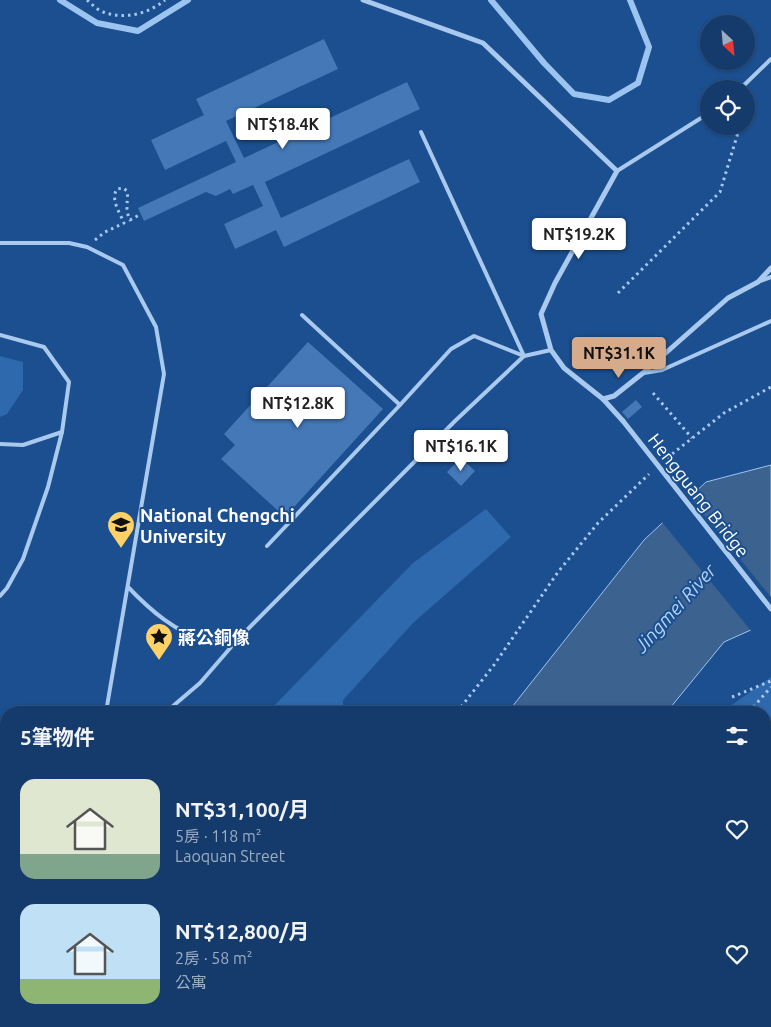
<!DOCTYPE html>
<html lang="zh-TW">
<head>
<meta charset="utf-8">
<style>
  body { margin:0; font-family:Ubuntu,"Noto Sans TC",sans-serif; background:#214673; color:#f1f3f6; height:100vh; display:flex; flex-direction:column; font-size:19px; white-space:nowrap }
  * { box-sizing:border-box; margin:0 }
  p { font-size:16px; color:#9dadc1 }
  .icon { flex:none; width:28px; height:28px; fill:none; stroke:currentColor; stroke-width:2; stroke-linecap:round; stroke-linejoin:round }
  .map { position:relative; flex:1; overflow:hidden }
  .panel { position:absolute; left:0px; top:706px; width:771px; height:321px; display:flex; flex-direction:column; background:#143b6b; border-radius:20px 20px 0 0; box-shadow:0 1px 4px #0004,0 0 0 1px #33557e }
  .panel>* { flex:none }
  .needle { width:32px; rotate:154deg }
  .buttons { position:absolute; left:700px; top:15px; display:grid; gap:10px }
  .buttons a { display:grid; place-items:center; width:55px; height:55px; border-radius:50%; background:#143b6b; box-shadow:0 1px 4px #0004,0 0 0 1px #33557e; font-size:25px }
  .price { position:absolute; translate:-50% -42px; padding:0 11px; border-radius:5px; background:#fff; color:#222; font-size:16px; line-height:32px; filter:drop-shadow(0 1px 2px #0008) }
  .price::after { content:''; position:absolute; left:50%; top:30px; width:15px; height:11px; margin-left:-8px; background:inherit; clip-path:polygon(0 0,100% 0,50% 100%) }
  .price.active { background:#d6ab8b; color:#111 }
  ul { padding:0; list-style:none }
  li { display:flex; align-items:center; gap:15px; height:125px; padding:0 20px }
  li span { display:grid; place-items:center; flex:none; width:140px; height:100px; border-radius:15px; color:#555 }
  li>.icon { margin-inline-start:auto }
  span .icon { width:60px; height:60px; fill:#fffc; stroke-width:1 }
  li b { font-size:21px }
  h2 { display:flex; justify-content:space-between; align-items:center; height:60px; padding:0 20px; font-size:21px }
  .map>svg:first-child { display:block }
  .green { fill:#2e69ad }
  .water { fill:#3c6290; stroke:#9cc4f0 }
  .pier { fill:#1b4f8f }
  .lines { fill:none; stroke-linecap:round; stroke-linejoin:round }
  .stream { stroke:#9cc4f0; stroke-width:6 }
  .building { fill:#4478b7 }
  .path { stroke:#a9c9ee; stroke-width:3; stroke-dasharray:2.5 4; stroke-linecap:butt }
  .service { stroke:#a9c9ee; stroke-width:4 }
  .minor { stroke:#a9c9ee; stroke-width:5 }
  .minor-bridge { stroke:#a9c9ee; stroke-width:5 }
  .labels { text-anchor:middle; dominant-baseline:central; stroke-width:4; stroke-linejoin:round; paint-order:stroke }
  .street-label { font-size:18px; fill:#fff; stroke:#1b4f8f }
  .poi-label { font-size:18px; font-weight:bold; fill:#fff; stroke:#1b4f8f; text-anchor:start }
  .water-label { font-size:19px; font-style:italic; fill:#b5d3f5; stroke:#1b4f8f }
</style>
</head>
<body>
<div class="map">
<svg width="771" height="1027" viewBox="0 0 771 1027">
  <rect width="100%" height="100%" fill="#1b4f8f"/>
  <!-- green -->
  <g class="green">
    <path d="M 0,356 L 23,362 L 23,390 L 7,414 L 0,417 Z"/>
    <path d="M 486,509 L 511,537 L 413,623 L 343,700 L 343,712 L 268,712 L 413,563 Z"/>
    <path d="M 771,677 L 771,1027 L 459,1027 L 464,1021 L 765,1021 L 765,712 L 722,712 Z"/>
    <path d="M 6,997 L 6,1021 L 156,1021 L 152,1027 L 0,1027 L 0,1001 Z"/>
  </g>
  <!-- water -->
  <g class="water">
    <path d="M 771,465 L 771,621 L 724,642 L 670,708 L 664,712 L 508,712 L 644,540 L 706,482 Z"/>
    <path d="M 267,1021 L 407,1021 L 402,1027 L 262,1027 Z"/>
  </g>
  <!-- pier -->
  <path class="pier" d="M 688,495 L 771,597 L 771,624 L 752,632 L 661,521 Z"/>
  <g class="lines">
    <!-- stream -->
    <g class="stream">
      <path d="M 60,0 L 97,23 L 138,31 L 188,0"/>
      <path d="M 491,0 L 544,63 L 574,94 L 609,100 L 638,83 L 649,47 L 630,0"/>
    </g>
  </g>
  <!-- building -->
  <g class="building">
    <path d="M 324,39 L 338,69 L 226,121 L 244,158 L 407,82 L 420,109 L 265,182 L 281,218 L 409,159 L 420,182 L 284,247 L 276,230 L 235,249 L 224,224 L 263,206 L 253,185 L 233,194 L 230,189 L 216,196 L 206,192 L 144,221 L 138,208 L 236,162 L 226,141 L 165,170 L 151,140 L 204,115 L 196,99 Z"/>
    <path d="M 308,342 L 383,409 L 285,517 L 221,459 L 235,445 L 224,434 Z"/>
    <path d="M 636,400 L 642,407 L 628,419 L 622,412 Z"/>
    <path d="M 461,458 L 475,471 L 461,486 L 447,472 Z"/>
  </g>
  <g class="lines">
    <!-- path -->
    <g class="path">
      <path d="M 87,0 C 92,4 97,10 103,12 C 124,20 148,14 165,0"/>
      <path d="M 95,240 L 105,232 L 124,223 C 120,213 110,199 117,189 L 123,188 L 127,191 C 129,201 124,207 130,220 L 141,214"/>
      <path d="M 618,293 L 720,192 L 740,126"/>
      <path d="M 653,393 L 692,438"/>
      <path d="M 667,458 L 724,413 L 771,387"/>
      <path d="M 732,697 L 771,681"/>
      <path d="M 457,712 L 494,665 L 558,572 L 598,523 L 649,474"/>
      <path d="M 749,712 L 771,687"/>
      <path d="M 765,816 L 771,821"/>
      <path d="M 765,875 L 771,873"/>
      <path d="M 765,892 L 771,893"/>
      <path d="M 765,950 L 771,942"/>
      <path d="M 765,1016 L 771,1007"/>
      <path d="M 199,1027 L 204,1021"/>
      <path d="M 489,1027 L 494,1021"/>
      <path d="M 529,1027 L 531,1021"/>
      <path d="M 714,1027 L 718,1021"/>
      <path d="M 758,1027 L 762,1021"/>
    </g>
    <!-- service -->
    <g class="service">
      <path d="M 740,89 L 771,59"/>
      <path d="M 421,132 L 524,356"/>
      <path d="M 617,171 L 709,113"/>
      <path d="M 0,243 L 69,243 L 87,247 L 123,265 L 156,327 L 164,374 L 106,712"/>
      <path d="M 760,281 L 771,277"/>
      <path d="M 302,315 L 400,405 L 451,349 L 474,336 L 524,356"/>
      <path d="M 0,335 L 44,347 L 69,382 L 62,432 L 48,487 L 23,559 L 7,588 L 0,596"/>
      <path d="M 644,373 L 662,370 L 771,321"/>
      <path d="M 0,444 L 23,445 L 62,432"/>
      <path d="M 267,546 L 400,405"/>
      <path d="M 128,587 C 150,610 176,633 208,641 C 217,643 229,640 238,639"/>
      <path d="M 166,712 L 200,683 L 238,639 L 455,421 L 524,356 L 551,350"/>
      <path d="M 0,859 L 6,853"/>
    </g>
    <!-- minor -->
    <g class="minor">
      <path d="M 363,0 L 483,43 L 617,171 L 555,283 L 541,314 L 551,350 L 564,368 L 603,399 L 623,421"/>
      <path d="M 603,399 L 614,396 L 643,373 L 728,298 L 758,282 L 771,268"/>
    </g>
    <!-- minor-bridge -->
    <path class="minor-bridge" d="M 623,421 L 771,609"/>
  </g>
  <!-- icons -->
  <defs>
    <symbol id="university-pin" viewBox="-11 -11 22 30"><path d="M0 17L-7.5 6A9.5 9.5 0 1 1 7.5 6Z" fill="#ffd166" stroke="#1b4f8f"/><path d="M0-5L7-2L0 1L-7-2ZM-4 1L0 2.5L4 1V4Q0 6-4 4Z" fill="#111"/></symbol>
    <symbol id="sight-pin" viewBox="-11 -11 22 30"><path d="M0 17L-7.5 6A9.5 9.5 0 1 1 7.5 6Z" fill="#ffd166" stroke="#1b4f8f"/><path d="M0-6L1.8-2.2L6-1.7L2.9 1.2L3.7 5.4L0 3.3L-3.7 5.4L-2.9 1.2L-6-1.7L-1.8-2.2Z" fill="#111"/></symbol>
  </defs>
  <g fill-rule="evenodd">
    <use href="#university-pin" x="105" y="509" width="32" height="43"/>
    <use href="#sight-pin" x="143" y="621" width="32" height="43"/>
  </g>
  <g class="labels">
    <!-- street labels -->
    <g class="street-label">
      <text transform="translate(699 495) rotate(52)">Hengguang Bridge</text>
    </g>
    <!-- poi labels -->
    <g class="poi-label">
      <text x="140" y="515">National Chengchi<tspan x="140" dy="21">University</tspan></text>
      <text x="178" y="637">蔣公銅像</text>
    </g>
    <!-- water labels -->
    <g class="water-label">
      <text transform="translate(675 608) rotate(-48)">Jingmei River</text>
    </g>
  </g>
</svg>
<div class="buttons">
<a><svg class="needle" viewBox="-14 -14 28 28"><path d="M0-13l5 13h-10z" fill="#e53935"/><path d="M0 13l5-13h-10z" fill="#9dadc1"/></svg></a>
<a><svg class="icon" aria-label="locate" viewBox="0 0 24 24"><circle cx="12" cy="12" r="6"/><path d="M12 2v4M12 18v4M2 12h4M18 12h4"/></svg></a>
</div>
<b class="price" style="left:283px;top:150px">NT$18.4K</b>
<b class="price" style="left:579px;top:260px">NT$19.2K</b>
<b class="price active" style="left:619px;top:379px">NT$31.1K</b>
<b class="price" style="left:298px;top:429px">NT$12.8K</b>
<b class="price" style="left:461px;top:472px">NT$16.1K</b>
<section class="panel">
<h2>5筆物件<svg class="icon" aria-label="filters" viewBox="0 0 24 24"><path d="M4 7h16M4 17h16"/><circle cx="9" cy="7" r="2"/><circle cx="15" cy="17" r="2"/></svg></h2>
<ul>
<li><span style="background:linear-gradient(#dfe7d0 75%,#7fa58c 0)"><svg class="icon" aria-label="home" viewBox="0 0 24 24"><path d="M3 11l9-7 9 7M6 9v11h12V9"/></svg></span><div><b>NT$31,100/月</b><p>5房 · 118 m²</p><p>Laoquan Street</p></div><svg class="icon" aria-label="heart" viewBox="0 0 24 24"><path d="M12 20l-8-8c-3-5 5-10 8-4 3-6 11-1 8 4z"/></svg></li>
<li><span style="background:linear-gradient(#bfe0f5 75%,#8fb573 0)"><svg class="icon" aria-label="home" viewBox="0 0 24 24"><path d="M3 11l9-7 9 7M6 9v11h12V9"/></svg></span><div><b>NT$12,800/月</b><p>2房 · 58 m²</p><p>公寓</p></div><svg class="icon" aria-label="heart" viewBox="0 0 24 24"><path d="M12 20l-8-8c-3-5 5-10 8-4 3-6 11-1 8 4z"/></svg></li>
</ul>
</section>
</div>
</body>
</html>
